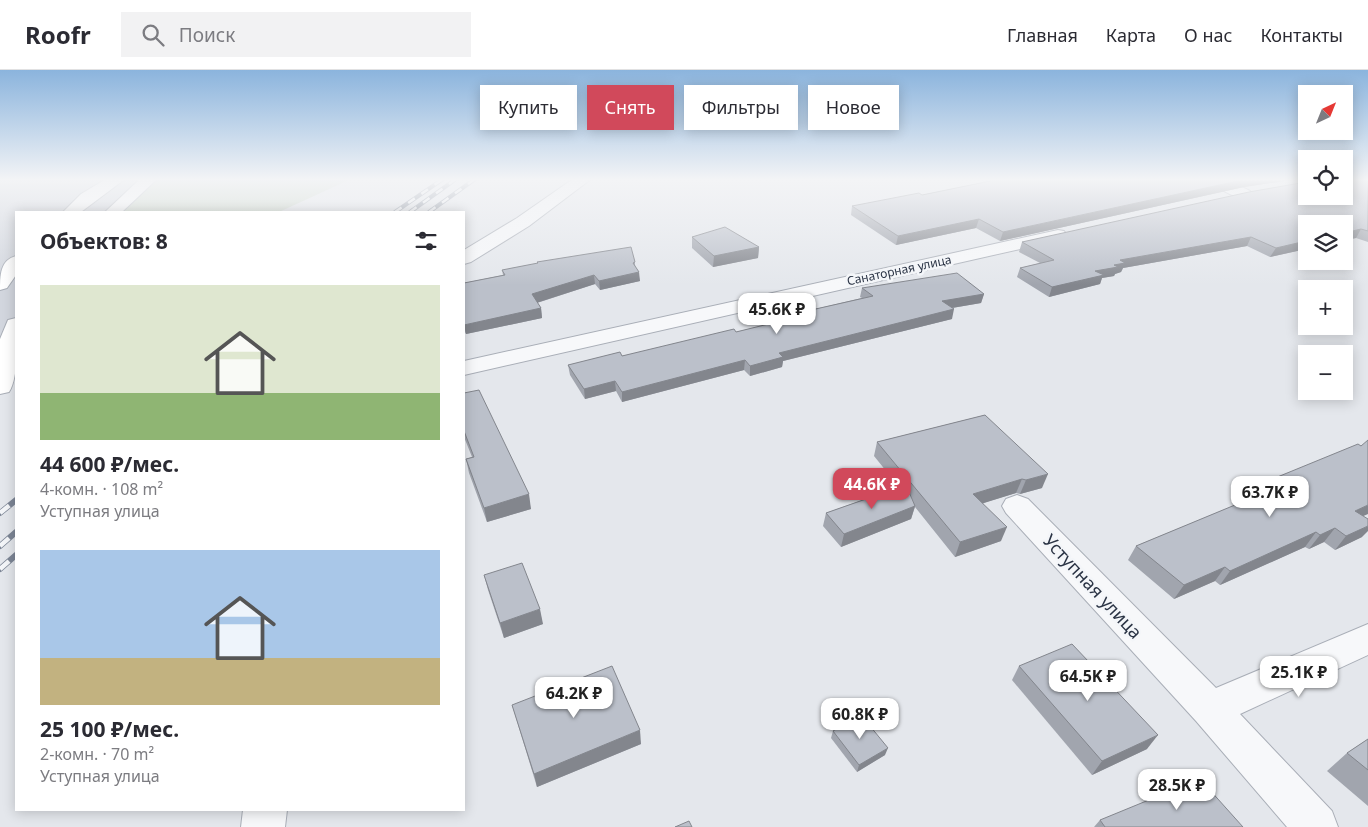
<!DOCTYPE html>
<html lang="ru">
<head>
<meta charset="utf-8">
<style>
  body { margin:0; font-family:"Noto Sans",sans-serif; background:#f2f2f3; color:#2b2b33; height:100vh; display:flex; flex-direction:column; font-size:19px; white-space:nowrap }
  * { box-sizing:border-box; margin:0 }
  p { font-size:16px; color:#7c7c81 }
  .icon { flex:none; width:28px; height:28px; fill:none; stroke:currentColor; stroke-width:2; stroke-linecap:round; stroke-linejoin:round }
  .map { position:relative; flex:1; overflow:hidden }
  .side { position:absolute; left:15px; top:141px; width:450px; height:600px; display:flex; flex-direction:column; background:#fff; border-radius:0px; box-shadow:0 2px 12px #0003 }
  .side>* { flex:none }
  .top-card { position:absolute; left:480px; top:15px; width:475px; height:45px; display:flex; gap:10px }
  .needle { width:32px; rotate:43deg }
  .fabs { position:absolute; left:1298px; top:15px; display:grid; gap:10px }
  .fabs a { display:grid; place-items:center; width:55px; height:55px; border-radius:0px; background:#fff; box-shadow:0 2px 12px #0003; font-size:25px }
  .price { position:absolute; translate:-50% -42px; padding:0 11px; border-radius:10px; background:#fff; color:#222; font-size:16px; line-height:32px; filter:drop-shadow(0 1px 2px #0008) }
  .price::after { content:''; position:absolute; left:50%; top:30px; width:15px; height:11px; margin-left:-8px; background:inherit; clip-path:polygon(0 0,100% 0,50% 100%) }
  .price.on { background:#d1495b; color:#fff }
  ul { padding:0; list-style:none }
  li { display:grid; align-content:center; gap:10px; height:265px; padding:0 25px }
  li span { display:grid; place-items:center; height:155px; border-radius:0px; color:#555 }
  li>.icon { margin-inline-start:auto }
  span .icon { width:90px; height:90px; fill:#fffc; stroke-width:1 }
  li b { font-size:21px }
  h2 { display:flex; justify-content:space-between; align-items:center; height:60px; padding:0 25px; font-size:21px }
  .chip { padding:0 18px; border-radius:0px; background:#fff; box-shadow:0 2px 12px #0003; font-size:18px; line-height:45px }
  .chip.on { background:#d1495b; color:#fff }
  header { display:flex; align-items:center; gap:30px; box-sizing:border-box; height:70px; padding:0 25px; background:#fff; border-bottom:1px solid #e1e1e2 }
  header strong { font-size:24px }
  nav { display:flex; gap:28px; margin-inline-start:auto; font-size:18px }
  .search { width:350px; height:45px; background:#f2f2f3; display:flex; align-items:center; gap:12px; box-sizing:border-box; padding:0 18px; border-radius:0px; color:#7c7c81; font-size:19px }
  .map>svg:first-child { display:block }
  .built { fill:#d2d6de }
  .green { fill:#c9d6c5 }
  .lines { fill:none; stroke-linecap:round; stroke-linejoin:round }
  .street-casing { stroke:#a9aeb7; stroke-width:2 }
  .secondary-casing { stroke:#a9aeb7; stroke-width:2 }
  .street { fill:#f7f8fa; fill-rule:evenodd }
  .secondary { fill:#fff; fill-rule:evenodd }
  .rail-far1-casing { stroke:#7d8696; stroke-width:4 }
  .rail-casing { stroke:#7d8696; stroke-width:6 }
  .rail-far1 { stroke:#f4f6f9; stroke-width:2.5; stroke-dasharray:8; stroke-linecap:butt }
  .rail { stroke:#f4f6f9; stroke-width:4.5; stroke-dasharray:12; stroke-linecap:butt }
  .wall { fill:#a1a5ae }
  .shaded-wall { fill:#83868d }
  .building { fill:#bbc0ca; stroke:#83868d }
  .labels { text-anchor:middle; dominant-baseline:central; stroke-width:5; stroke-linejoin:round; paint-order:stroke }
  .far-street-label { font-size:12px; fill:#2b3445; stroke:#f4f6f9 }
  .near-street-label { font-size:18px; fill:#2b3445; stroke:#f4f6f9 }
</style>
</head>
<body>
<header>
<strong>Roofr</strong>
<div class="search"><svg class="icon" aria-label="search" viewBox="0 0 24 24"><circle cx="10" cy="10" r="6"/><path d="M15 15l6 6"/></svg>Поиск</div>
<nav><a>Главная</a><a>Карта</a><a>О нас</a><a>Контакты</a></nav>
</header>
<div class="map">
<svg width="1368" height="757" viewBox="0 0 1368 757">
  <rect width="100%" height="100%" fill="#e4e7ec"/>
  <!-- built -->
  <path class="built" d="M 0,109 L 166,109 L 132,142 L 16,142 L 16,256 L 0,272 Z"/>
  <!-- green -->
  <path class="green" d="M 153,109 L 351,109 L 279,142 L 109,142 Z"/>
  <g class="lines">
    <defs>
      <g id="street">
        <path d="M 573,109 L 591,109 L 529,156 L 471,192 L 464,194 L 464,180 L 517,148 Z"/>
        <path d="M 1206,109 L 1226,109 L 1250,121 L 1252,124 L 1250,127 C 1236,131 1220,118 1208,112 Z"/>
        <path d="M 1058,160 L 1064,161 L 1067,165 L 1064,169 L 464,305 L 464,291 Z"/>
        <path d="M 1017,425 L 1028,429 L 1216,618 L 1368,554 L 1368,585 L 1240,644 L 1332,741 L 1338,757 L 1287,757 L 1196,651 L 1006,443 L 1002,436 L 1006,429 Z"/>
        <path d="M 243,740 L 287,740 L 285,757 L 241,757 Z"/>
      </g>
      <g id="secondary">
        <path d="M 106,109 L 125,109 L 81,142 L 63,142 L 81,124 Z"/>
        <path d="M 140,109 L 157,109 L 122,142 L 105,142 Z"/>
        <path d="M 16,186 L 16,205 L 7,218 L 0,220 C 0,206 0,190 16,186 Z"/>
        <path d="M 16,248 C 17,267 19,307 9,322 L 0,324 L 0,269 L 8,250 Z"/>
      </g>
    </defs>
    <!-- street casing -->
    <use href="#street" class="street-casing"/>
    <!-- secondary casing -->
    <use href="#secondary" class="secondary-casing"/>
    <!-- street -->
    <use href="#street" class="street"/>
    <!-- secondary -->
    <use href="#secondary" class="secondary"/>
    <defs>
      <g id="rail-far1">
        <path d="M 395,142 L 443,109"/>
        <path d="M 410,142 L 456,109"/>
        <path d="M 429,142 L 475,109"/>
      </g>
      <g id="rail">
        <path d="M 0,443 L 16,430"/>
        <path d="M 0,476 L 16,462"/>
        <path d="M 0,499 L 16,485"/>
      </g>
    </defs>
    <!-- rail-far1 casing -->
    <use href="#rail-far1" class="rail-far1-casing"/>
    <!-- rail casing -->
    <use href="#rail" class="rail-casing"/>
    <!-- rail-far1 -->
    <use href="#rail-far1" class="rail-far1"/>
    <!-- rail -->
    <use href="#rail" class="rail"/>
  </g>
  <!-- wall -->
  <g class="wall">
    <path d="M 1000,109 L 1298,109 L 1244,117 L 1000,171 L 976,158 L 896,175 L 851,145 L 852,136 L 922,125 Z"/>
    <path d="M 1368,109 L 1368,172 L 1356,168 L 1270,187 L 1247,176 L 1123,198 L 1121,202 L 1115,204 L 1114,206 L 1102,208 L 1100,214 L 1049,227 L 1017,207 L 1020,198 L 1040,193 L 1019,182 L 1022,172 Z"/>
    <path d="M 692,167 L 759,177 L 758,188 L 713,197 L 692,178 Z"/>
    <path d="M 635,192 L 635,195 L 640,211 L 600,220 L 595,214 L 537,233 L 541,238 L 542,248 L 466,264 L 464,260 L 464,213 L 503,205 L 502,200 Z"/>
    <path d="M 862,218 L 984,224 L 981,233 L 952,238 L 952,249 L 783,291 L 782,297 L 750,306 L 744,300 L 622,332 L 616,321 L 585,329 L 570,305 L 568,295 L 622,286 L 736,262 L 798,247 L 798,243 L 862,228 L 860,227 Z"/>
    <path d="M 464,323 L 531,439 L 487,452 L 469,403 L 466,389 L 472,387 L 464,367 Z"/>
    <path d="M 985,345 L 1042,418 L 1020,424 L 1016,423 L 983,433 L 1001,471 L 955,487 L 915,437 L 911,449 L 841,477 L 823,456 L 826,443 L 899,417 L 874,386 L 877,372 Z"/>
    <path d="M 1253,417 L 1363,446 L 1362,467 L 1335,480 L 1324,472 L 1309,479 L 1305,477 L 1220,515 L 1215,511 L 1174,529 L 1128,490 L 1136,476 L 1233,436 L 1240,425 L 1250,421 Z"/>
    <path d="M 484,505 L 543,554 L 504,568 L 488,520 Z"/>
    <path d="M 1019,596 L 1147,679 L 1092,705 L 1012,610 Z"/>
    <path d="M 512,635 L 641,674 L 537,717 Z"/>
    <path d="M 833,661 L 885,685 L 857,702 L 831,668 Z"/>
    <path d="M 1368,669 L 1368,736 L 1327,701 L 1347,683 Z"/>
    <path d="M 1100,750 L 1243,757 L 1094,757 Z"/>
  </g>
  <!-- shaded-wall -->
  <g class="shaded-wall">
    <path d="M 1247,109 L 1298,109 L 1244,117 L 1000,171 L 1003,162 Z"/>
    <path d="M 979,149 L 976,158 L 896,175 L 898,166 Z"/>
    <path d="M 1361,159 L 1356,168 L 1344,170 L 1344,163 Z"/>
    <path d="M 1251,167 L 1247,176 L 1123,198 L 1121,202 L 1115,204 L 1114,206 L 1102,208 L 1100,214 L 1049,227 L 1052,217 L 1095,201 L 1114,195 L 1120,190 Z"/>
    <path d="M 1306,171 L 1306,179 L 1270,187 L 1276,178 Z"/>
    <path d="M 759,177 L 758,188 L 713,197 L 714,186 Z"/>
    <path d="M 639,202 L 640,211 L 600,220 L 599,211 Z"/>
    <path d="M 594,205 L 595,214 L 533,234 L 532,224 Z"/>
    <path d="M 984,224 L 981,233 L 940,240 L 942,231 Z"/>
    <path d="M 541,238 L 542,248 L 466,264 L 464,255 Z"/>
    <path d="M 954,239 L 952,249 L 783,291 L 782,297 L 750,306 L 750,296 L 779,283 Z"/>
    <path d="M 745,290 L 744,300 L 622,332 L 622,322 Z"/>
    <path d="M 615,311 L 616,321 L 585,329 L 584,319 Z"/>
    <path d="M 1048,404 L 1042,418 L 1020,424 L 1026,410 Z"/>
    <path d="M 1022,409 L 1016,423 L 968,438 L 973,424 Z"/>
    <path d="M 529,424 L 531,439 L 487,452 L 484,438 Z"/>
    <path d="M 1368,435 L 1368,444 L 1343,455 L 1355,441 Z"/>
    <path d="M 915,436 L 911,449 L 841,477 L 844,464 Z"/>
    <path d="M 1368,456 L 1368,461 L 1362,467 L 1335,480 L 1346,466 Z"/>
    <path d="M 1007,457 L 1001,471 L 955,487 L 960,472 Z"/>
    <path d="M 1335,458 L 1324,472 L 1309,479 L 1320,465 Z"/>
    <path d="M 1316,462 L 1305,477 L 1220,515 L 1230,501 Z"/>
    <path d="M 1225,497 L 1215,511 L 1174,529 L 1184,515 Z"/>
    <path d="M 540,539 L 543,554 L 504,568 L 500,553 Z"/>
    <path d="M 640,660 L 641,674 L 537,717 L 534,704 Z"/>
    <path d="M 1158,665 L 1147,679 L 1092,705 L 1102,691 Z"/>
    <path d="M 888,678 L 885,685 L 857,702 L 859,695 Z"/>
  </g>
  <!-- building -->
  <g class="building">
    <path d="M 1000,109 L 1247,109 L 1003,162 L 979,149 L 898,166 L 852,136 L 919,123 L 922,125 Z"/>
    <path d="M 1344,109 L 1368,109 L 1368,161 L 1361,159 L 1344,163 L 1344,154 L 1306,154 L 1306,171 L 1276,178 L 1251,167 L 1120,190 L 1125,193 L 1114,195 L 1118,197 L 1095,201 L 1104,205 L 1052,217 L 1020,198 L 1054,190 L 1022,172 L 1249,122 L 1306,112 L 1306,126 L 1344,126 Z"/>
    <path d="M 725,157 L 759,177 L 714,186 L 692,167 Z"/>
    <path d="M 631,177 L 635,192 L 633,193 L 639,202 L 599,211 L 594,205 L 532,224 L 541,238 L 464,255 L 464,213 L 505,205 L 502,200 L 538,193 L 537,192 Z"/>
    <path d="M 957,203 L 984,224 L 942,231 L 954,239 L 779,283 L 783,287 L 750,296 L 745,290 L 622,322 L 615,311 L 584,319 L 568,295 L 620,282 L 622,286 L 734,259 L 736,262 L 801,246 L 798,243 L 873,226 L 862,218 Z"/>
    <path d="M 479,320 L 529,424 L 484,438 L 466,389 L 474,387 L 464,361 L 464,323 Z"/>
    <path d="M 985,345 L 1048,404 L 1026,410 L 1022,409 L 973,424 L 1007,457 L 960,472 L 877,372 Z"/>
    <path d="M 1368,370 L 1368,435 L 1355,441 L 1368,449 L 1368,456 L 1346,466 L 1335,458 L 1320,465 L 1316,462 L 1230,501 L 1225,497 L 1184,515 L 1136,476 L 1247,430 L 1240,425 L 1256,419 L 1253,417 L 1358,374 L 1361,376 Z"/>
    <path d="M 906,415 L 915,436 L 844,464 L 826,443 Z"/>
    <path d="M 522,493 L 540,539 L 500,553 L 484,505 Z"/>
    <path d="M 1072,574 L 1158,665 L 1102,691 L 1019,596 Z"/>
    <path d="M 612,596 L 640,660 L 534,704 L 512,635 Z"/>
    <path d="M 861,645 L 888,678 L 859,695 L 833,661 Z"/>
    <path d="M 1368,669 L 1368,700 L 1347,683 Z"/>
    <path d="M 1200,709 L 1243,757 L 1105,757 L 1100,750 Z"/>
    <path d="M 689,751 L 692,757 L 675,757 Z"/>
  </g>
  <!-- sky -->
  <linearGradient id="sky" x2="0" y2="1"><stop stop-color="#8bb4dd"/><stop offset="0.51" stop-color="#f3f4f6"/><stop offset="1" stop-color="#f3f4f6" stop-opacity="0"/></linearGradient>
  <rect width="1368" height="215" fill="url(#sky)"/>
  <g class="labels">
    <!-- far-street labels -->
    <g class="far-street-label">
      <text transform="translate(899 200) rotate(-12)">Санаторная улица</text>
    </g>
    <!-- near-street labels -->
    <g class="near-street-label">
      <text transform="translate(1093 516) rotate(47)">Уступная улица</text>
    </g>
  </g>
</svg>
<div class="fabs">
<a><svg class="needle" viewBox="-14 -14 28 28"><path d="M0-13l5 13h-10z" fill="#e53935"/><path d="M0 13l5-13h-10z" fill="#7c7c81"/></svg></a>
<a><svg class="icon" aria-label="locate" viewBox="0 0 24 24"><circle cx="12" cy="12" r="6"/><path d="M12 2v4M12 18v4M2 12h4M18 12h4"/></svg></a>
<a><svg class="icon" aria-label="layers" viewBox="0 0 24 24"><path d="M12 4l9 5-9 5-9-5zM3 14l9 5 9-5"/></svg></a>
<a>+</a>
<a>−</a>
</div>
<b class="price" style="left:777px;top:265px">45.6K ₽</b>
<b class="price on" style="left:872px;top:440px">44.6K ₽</b>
<b class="price" style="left:1270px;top:448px">63.7K ₽</b>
<b class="price" style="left:1299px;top:628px">25.1K ₽</b>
<b class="price" style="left:1088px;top:632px">64.5K ₽</b>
<b class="price" style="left:574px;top:649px">64.2K ₽</b>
<b class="price" style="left:860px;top:670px">60.8K ₽</b>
<b class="price" style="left:1177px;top:741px">28.5K ₽</b>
<div class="top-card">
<a class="chip">Купить</a>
<a class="chip on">Снять</a>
<a class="chip">Фильтры</a>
<a class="chip">Новое</a>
</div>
<section class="side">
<h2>Объектов: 8<svg class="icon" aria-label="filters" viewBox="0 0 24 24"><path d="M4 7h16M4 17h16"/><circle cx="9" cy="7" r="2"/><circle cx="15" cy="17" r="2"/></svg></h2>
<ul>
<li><span style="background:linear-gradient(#dfe7d0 70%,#8fb573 0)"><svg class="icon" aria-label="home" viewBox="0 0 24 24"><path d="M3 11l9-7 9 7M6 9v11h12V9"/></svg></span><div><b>44 600 ₽/мес.</b><p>4-комн. · 108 m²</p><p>Уступная улица</p></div></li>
<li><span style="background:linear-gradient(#a9c7e8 70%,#c2b280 0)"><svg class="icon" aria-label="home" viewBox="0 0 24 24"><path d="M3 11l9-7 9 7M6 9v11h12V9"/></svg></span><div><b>25 100 ₽/мес.</b><p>2-комн. · 70 m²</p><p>Уступная улица</p></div></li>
</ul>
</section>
</div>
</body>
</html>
